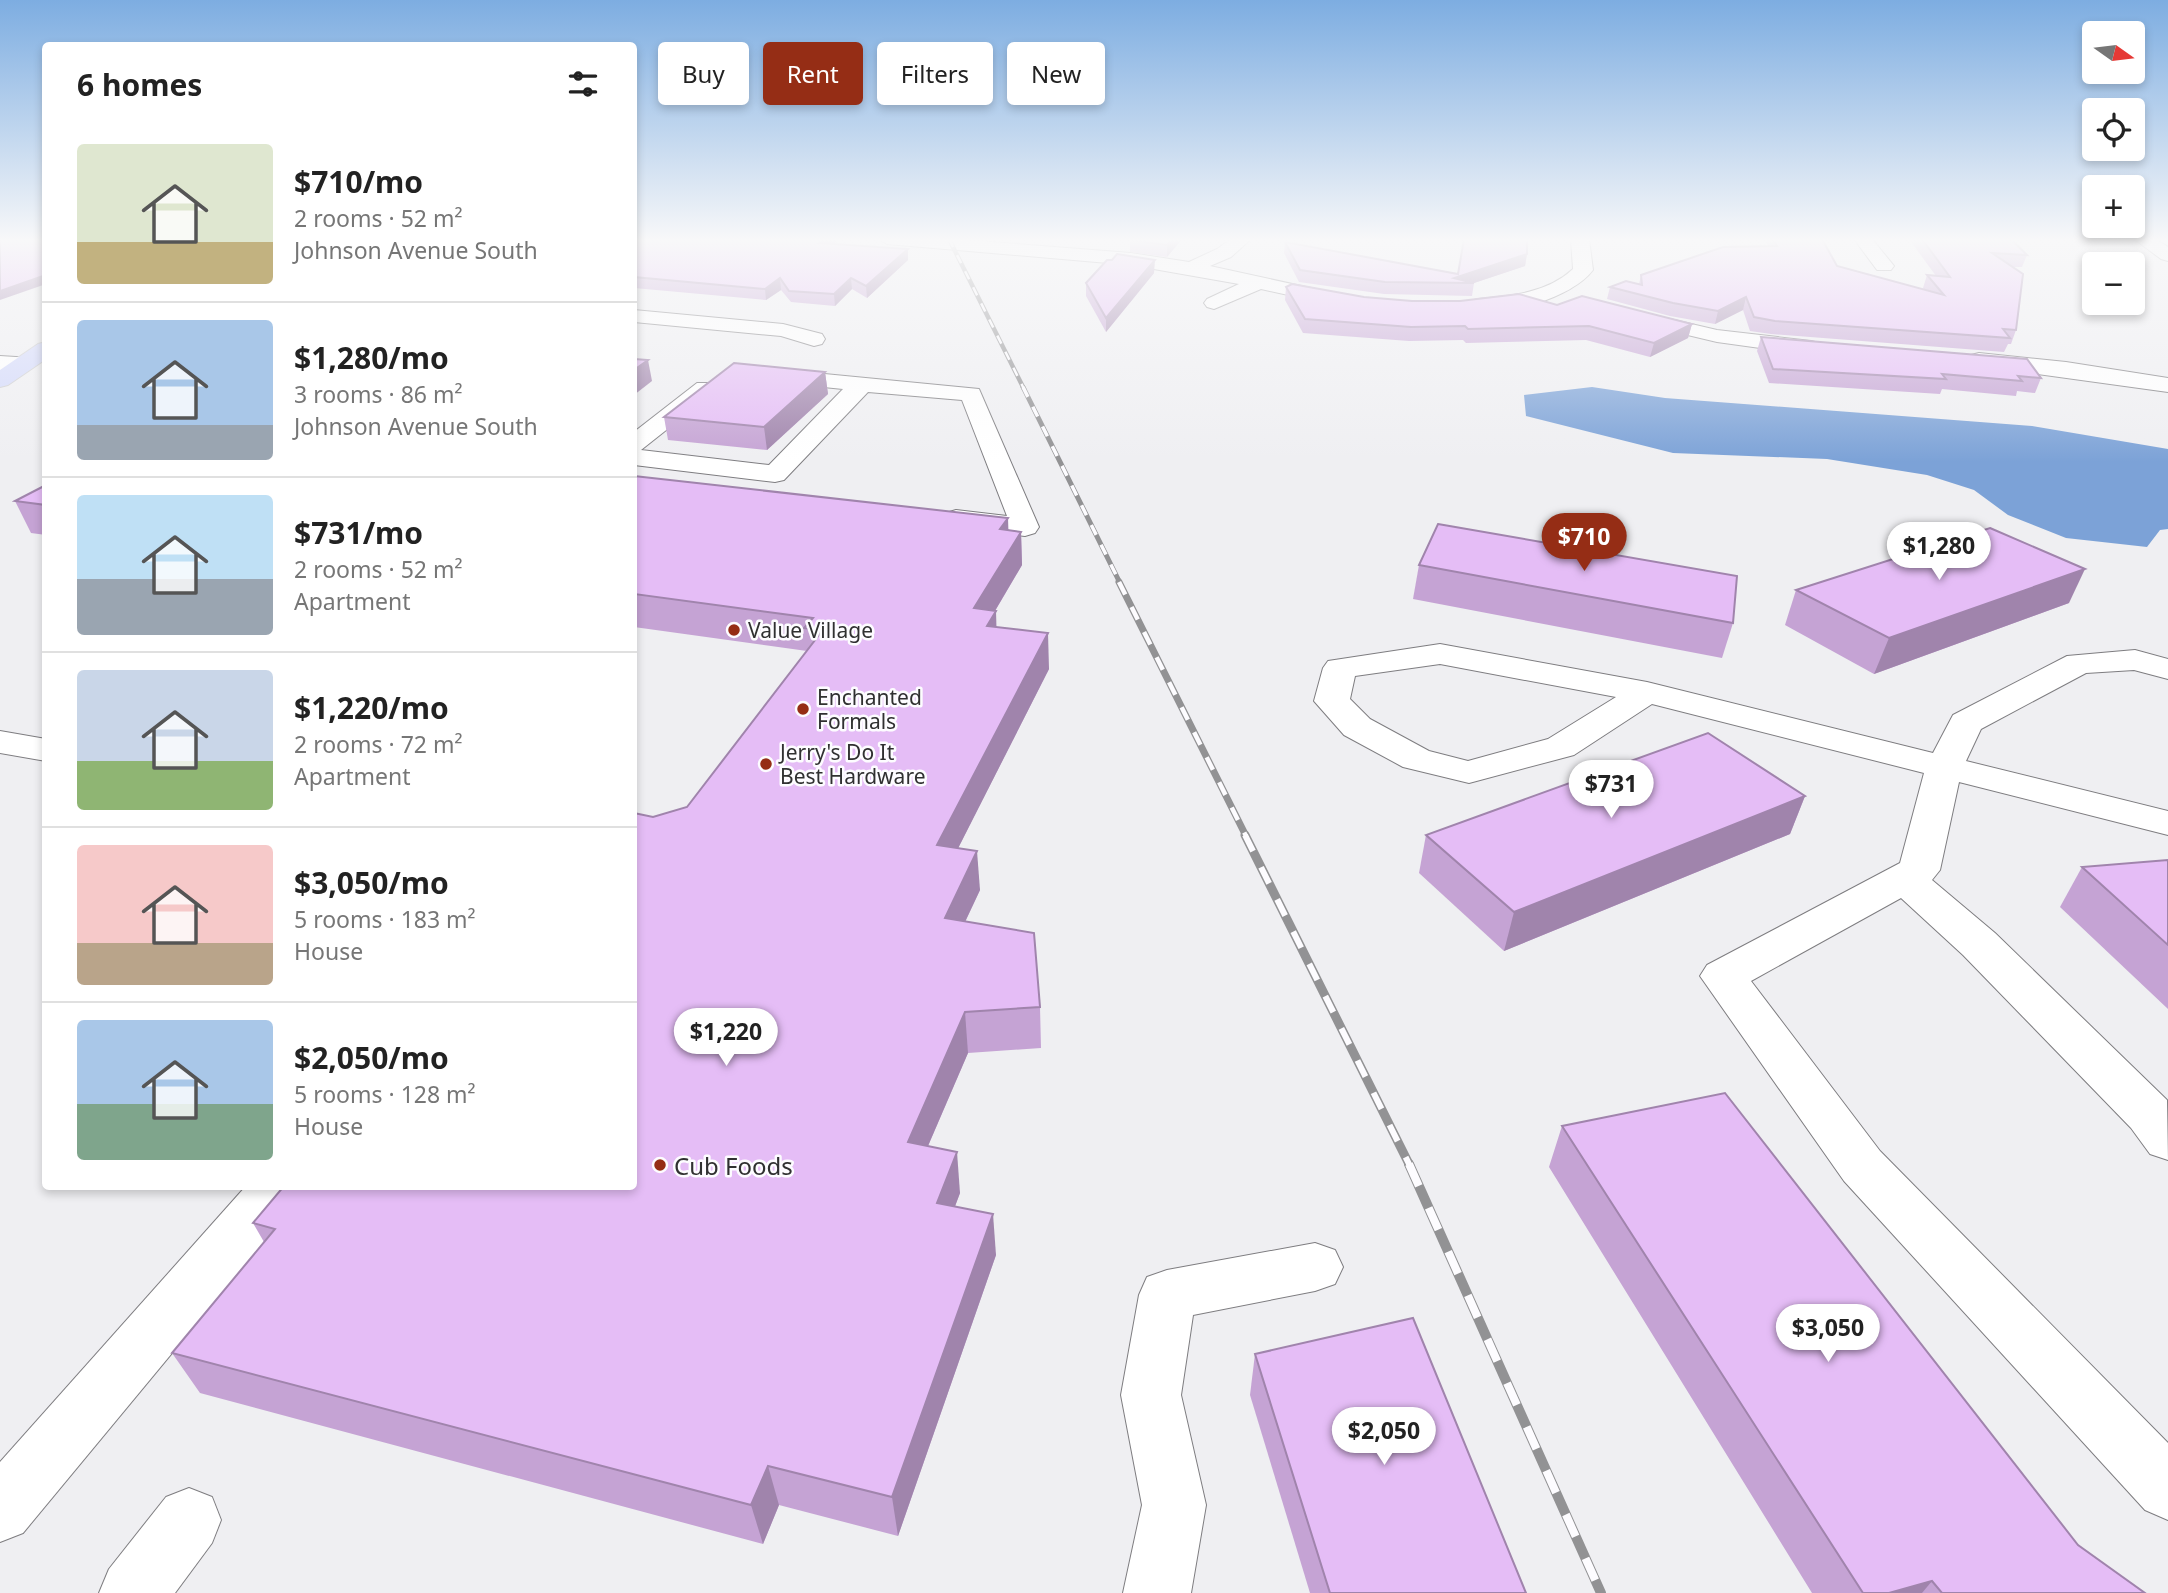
<!DOCTYPE html>
<html lang="en">
<head>
<meta charset="utf-8">
<style>
  body { margin:0; font-family:"Noto Sans",sans-serif; background:#f2f2f2; color:#222; height:100vh; display:flex; flex-direction:column; font-size:26px; white-space:nowrap }
  * { box-sizing:border-box; margin:0 }
  p { font-size:23px; color:#767676 }
  .icon { flex:none; width:38px; height:38px; fill:none; stroke:currentColor; stroke-width:2; stroke-linecap:round; stroke-linejoin:round }
  .map { position:relative; flex:1; overflow:hidden }
  .side { position:absolute; left:42px; top:42px; width:595px; height:1148px; display:flex; flex-direction:column; background:#fff; border-radius:7px; box-shadow:0 4px 10px #0003 }
  .side>* { flex:none }
  .top-card { position:absolute; left:658px; top:42px; width:665px; height:63px; display:flex; gap:14px }
  .needle { width:46px; rotate:104deg }
  .buttons { position:absolute; left:2082px; top:21px; display:grid; gap:14px }
  .buttons a { display:grid; place-items:center; width:63px; height:63px; border-radius:7px; background:#fff; box-shadow:0 4px 10px #0003; font-size:35px }
  .price { position:absolute; translate:-50% -60px; padding:0 16px; border-radius:24px; background:#fff; color:#222; font-size:23px; line-height:46px; filter:drop-shadow(0 2px 4px #0008) }
  .price::after { content:''; position:absolute; left:50%; top:42px; width:21px; height:16px; margin-left:-10px; background:inherit; clip-path:polygon(0 0,100% 0,50% 100%) }
  .price.selected { background:#952d15; color:#fff }
  ul { padding:0; list-style:none }
  li { display:flex; align-items:center; gap:21px; height:175px; padding:0 35px }
  li+li { border-top:2px solid #e0e0e0 }
  li span { display:grid; place-items:center; flex:none; width:196px; height:140px; border-radius:7px; color:#555 }
  li>.icon { margin-inline-start:auto }
  span .icon { width:84px; height:84px; fill:#fffc; stroke-width:1 }
  li b { font-size:30px }
  h2 { display:flex; justify-content:space-between; align-items:center; height:84px; padding:0 35px; font-size:30px }
  .pill { padding:0 24px; border-radius:7px; background:#fff; box-shadow:0 4px 10px #0003; font-size:24px; line-height:63px }
  .pill.selected { background:#952d15; color:#fff }
  .map>svg:first-child { display:block }
  .water { fill:#7ca2d7 }
  .lines { fill:none; stroke-linecap:round; stroke-linejoin:round }
  .minor-casing { stroke:#7e7d80; stroke-width:2 }
  .major-casing { stroke:#cdcdce; stroke-width:2 }
  .minor { fill:#fff; fill-rule:evenodd }
  .major { fill:#d2d8fb; fill-rule:evenodd }
  .rail-far4-casing { stroke:#929294; stroke-width:4.5 }
  .rail-far3-casing { stroke:#929294; stroke-width:5 }
  .rail-far2-casing { stroke:#929294; stroke-width:7 }
  .rail-far1-casing { stroke:#929294; stroke-width:9 }
  .rail-casing { stroke:#929294; stroke-width:10 }
  .rail-far4 { stroke:#fdfcff; stroke-width:2.5; stroke-dasharray:9; stroke-linecap:butt }
  .rail-far3 { stroke:#fdfcff; stroke-width:3.5; stroke-dasharray:11; stroke-linecap:butt }
  .rail-far2 { stroke:#fdfcff; stroke-width:4.5; stroke-dasharray:14; stroke-linecap:butt }
  .rail-far1 { stroke:#fdfcff; stroke-width:6; stroke-dasharray:18; stroke-linecap:butt }
  .rail { stroke:#fdfcff; stroke-width:8; stroke-dasharray:24; stroke-linecap:butt }
  .wall { fill:#c5a3d4 }
  .shaded-wall { fill:#a084ac }
  .building { fill:#e5bdf6; stroke:#a084ac; stroke-width:2 }
  .poi-dot { fill:#952d15; stroke:#fdfcff; stroke-width:2.5 }
  .labels { text-anchor:middle; dominant-baseline:central; stroke-width:5; stroke-linejoin:round; paint-order:stroke }
  .poi-label { font-size:21px; fill:#303031; stroke:#fdfcff; text-anchor:start }
  .near-poi-label { font-size:24px; fill:#303031; stroke:#fdfcff; text-anchor:start }
</style>
</head>
<body>
<div class="map">
<svg width="2168" height="1593" viewBox="0 0 2168 1593">
  <rect width="100%" height="100%" fill="#efeff2"/>
  <!-- water -->
  <path class="water" d="M 1592,387 L 1665,398 L 2032,426 L 2168,449 L 2168,529 L 2160,530 L 2147,547 L 2066,538 L 2008,515 L 1974,490 L 1927,475 L 1827,459 L 1673,453 L 1526,416 L 1524,395 Z"/>
  <g class="lines">
    <defs>
      <g id="minor">
        <path d="M 878,239 L 953,239 L 1131,253 L 1189,262 L 1217,249 L 1231,239 L 1251,239 L 1231,257 L 1210,266 L 1338,294 L 1345,296 L 1348,300 L 1345,304 L 1338,306 L 1261,289 L 1214,309 L 1207,307 L 1204,303 L 1207,299 L 1239,284 L 1131,265 L 887,244 Z"/>
        <path d="M 1571,239 L 1589,239 L 1593,270 C 1572,298 1504,318 1471,309 L 1468,305 L 1471,301 L 1478,299 C 1512,296 1547,293 1573,269 Z"/>
        <path d="M 1854,239 L 1872,239 L 1894,266 L 1891,270 L 1877,270 Z"/>
        <path d="M 2134,239 L 2155,239 L 2168,247 L 2168,261 L 2161,259 Z"/>
        <path d="M 634,310 L 783,324 L 822,334 L 825,339 L 822,344 L 814,346 L 781,336 L 634,322 Z"/>
        <path d="M 1640,312 L 1717,330 L 1811,341 L 1819,343 L 1822,348 L 1819,353 L 1811,355 L 1717,342 L 1633,322 L 1629,318 L 1633,314 Z"/>
        <path d="M 1979,353 L 2066,362 L 2168,378 L 2168,392 L 1971,365 L 1968,360 L 1971,355 Z"/>
        <path d="M 0,356 L 32,358 L 35,363 L 32,368 L 0,370 Z"/>
        <path d="M 773,369 L 979,389 L 1039,527 L 1035,533 L 1025,536 L 956,528 L 946,525 L 942,519 L 946,513 L 956,510 L 1007,516 L 962,400 L 868,392 L 784,480 L 775,482 L 634,465 L 634,432 L 697,383 L 713,383 L 717,388 L 713,393 L 641,450 L 769,465 L 843,389 L 765,381 L 761,376 L 765,371 Z"/>
        <path d="M 1440,644 L 1647,682 L 1933,753 L 1953,715 L 2067,656 L 2135,650 L 2168,659 L 2168,679 L 2134,670 L 2086,673 L 1981,729 L 1966,761 L 2168,811 L 2168,835 L 1959,782 L 1940,870 L 1932,880 L 1995,933 L 2167,1100 L 2168,1160 L 2150,1154 L 2131,1128 L 1963,955 L 1901,898 L 1751,981 L 1880,1151 L 2168,1443 L 2168,1520 L 2145,1510 L 1844,1181 L 1700,976 L 1707,965 L 1900,863 L 1924,773 L 1652,704 L 1574,755 L 1469,783 L 1403,767 L 1344,735 L 1314,701 L 1323,668 L 1328,661 ZM 1440,664 L 1616,697 L 1548,739 L 1468,761 L 1429,751 L 1370,719 L 1350,699 L 1355,676 Z"/>
        <path d="M 0,731 L 46,739 L 46,761 L 0,753 Z"/>
        <path d="M 246,1186 L 305,1186 L 298,1201 L 23,1533 L 0,1542 L 0,1462 Z"/>
        <path d="M 1315,1243 L 1335,1250 L 1343,1267 L 1335,1284 L 1315,1291 L 1193,1315 L 1181,1395 L 1206,1505 L 1191,1593 L 1123,1593 L 1142,1505 L 1121,1395 L 1139,1295 L 1147,1277 L 1167,1270 Z"/>
        <path d="M 189,1488 L 212,1497 L 221,1520 L 212,1543 L 175,1593 L 99,1593 L 109,1569 L 166,1497 Z"/>
      </g>
      <path id="major" d="M 46,342 L 46,359 L 8,385 L 0,387 L 0,370 L 38,344 Z"/>
    </defs>
    <!-- minor casing -->
    <use href="#minor" class="minor-casing"/>
    <!-- major casing -->
    <use href="#major" class="major-casing"/>
    <!-- minor -->
    <use href="#minor" class="minor"/>
    <!-- major -->
    <use href="#major" class="major"/>
    <defs>
      <path id="rail-far4" d="M 949,239 L 1024,389"/>
      <path id="rail-far3" d="M 1023,387 L 1120,583"/>
      <path id="rail-far2" d="M 1119,582 L 1246,836"/>
      <path id="rail-far1" d="M 1245,835 L 1410,1166"/>
      <path id="rail" d="M 1409,1164 L 1601,1593"/>
    </defs>
    <!-- rail-far4 casing -->
    <use href="#rail-far4" class="rail-far4-casing"/>
    <!-- rail-far3 casing -->
    <use href="#rail-far3" class="rail-far3-casing"/>
    <!-- rail-far2 casing -->
    <use href="#rail-far2" class="rail-far2-casing"/>
    <!-- rail-far1 casing -->
    <use href="#rail-far1" class="rail-far1-casing"/>
    <!-- rail casing -->
    <use href="#rail" class="rail-casing"/>
    <!-- rail-far4 -->
    <use href="#rail-far4" class="rail-far4"/>
    <!-- rail-far3 -->
    <use href="#rail-far3" class="rail-far3"/>
    <!-- rail-far2 -->
    <use href="#rail-far2" class="rail-far2"/>
    <!-- rail-far1 -->
    <use href="#rail-far1" class="rail-far1"/>
    <!-- rail -->
    <use href="#rail" class="rail"/>
  </g>
  <!-- wall -->
  <g class="wall">
    <path d="M 634,239 L 833,244 L 908,249 L 908,260 L 867,298 L 852,289 L 835,306 L 791,302 L 781,290 L 766,300 L 634,288 Z"/>
    <path d="M 1182,239 L 1167,257 L 1130,252 L 1130,240 Z"/>
    <path d="M 1767,239 L 1822,239 L 1837,266 L 1924,290 L 1923,288 L 1927,275 L 1936,276 L 1909,239 L 2011,239 L 2027,255 L 2022,267 L 2012,267 L 2016,330 L 2011,344 L 2008,344 L 2004,352 L 1771,334 L 1750,331 L 1743,310 L 1715,324 L 1670,316 L 1607,299 L 1610,287 L 1639,284 L 1641,275 L 1768,246 L 1766,242 Z"/>
    <path d="M 1285,242 L 1458,274 L 1527,254 L 1525,266 L 1474,283 L 1472,296 L 1384,294 L 1299,282 L 1284,253 Z"/>
    <path d="M 1154,273 L 1106,332 L 1086,296 L 1086,283 Z"/>
    <path d="M 1286,287 L 1364,297 L 1412,301 L 1557,305 L 1692,324 L 1688,338 L 1650,357 L 1586,340 L 1466,343 L 1463,340 L 1409,341 L 1303,333 L 1285,300 Z"/>
    <path d="M 1761,337 L 2041,378 L 2035,393 L 2017,391 L 2016,396 L 1942,389 L 1940,394 L 1769,383 L 1757,351 Z"/>
    <path d="M 825,372 L 828,394 L 767,450 L 668,440 L 664,417 Z"/>
    <path d="M 634,476 L 1021,532 L 1022,565 L 995,611 L 996,611 L 996,627 L 1049,669 L 958,848 L 980,890 L 965,922 L 1040,1007 L 1041,1048 L 968,1053 L 928,1146 L 960,1193 L 955,1206 L 996,1255 L 898,1536 L 779,1505 L 763,1544 L 200,1393 L 172,1353 L 264,1242 L 253,1223 L 653,817 L 687,807 L 807,651 L 634,627 Z"/>
    <path d="M 46,485 L 46,535 L 31,533 L 15,501 Z"/>
    <path d="M 1419,565 L 1733,623 L 1722,658 L 1413,599 Z"/>
    <path d="M 1796,590 L 2069,603 L 1874,674 L 1785,625 Z"/>
    <path d="M 1805,796 L 1790,834 L 1504,951 L 1419,873 L 1426,835 Z"/>
    <path d="M 2168,860 L 2168,1009 L 2060,907 L 2082,867 Z"/>
    <path d="M 1562,1126 L 2078,1545 L 2145,1593 L 1812,1593 L 1549,1167 Z"/>
    <path d="M 1255,1354 L 1526,1593 L 1310,1593 L 1250,1395 Z"/>
  </g>
  <!-- shaded-wall -->
  <g class="shaded-wall">
    <path d="M 825,239 L 840,239 L 820,254 L 819,243 Z"/>
    <path d="M 1172,239 L 1182,239 L 1167,257 L 1167,245 Z"/>
    <path d="M 908,249 L 908,260 L 867,298 L 866,286 Z"/>
    <path d="M 1527,254 L 1525,266 L 1474,283 L 1454,278 Z"/>
    <path d="M 1155,260 L 1154,273 L 1106,332 L 1106,318 Z"/>
    <path d="M 46,275 L 46,284 L 0,300 L 0,291 Z"/>
    <path d="M 780,278 L 781,290 L 766,300 L 765,289 Z"/>
    <path d="M 851,278 L 852,289 L 835,306 L 834,294 Z"/>
    <path d="M 1746,297 L 1743,310 L 1715,324 L 1718,311 Z"/>
    <path d="M 1692,324 L 1688,338 L 1650,357 L 1654,343 Z"/>
    <path d="M 648,360 L 652,381 L 634,395 L 634,370 Z"/>
    <path d="M 825,372 L 828,394 L 767,450 L 764,427 Z"/>
    <path d="M 1008,518 L 1009,550 L 1000,529 Z"/>
    <path d="M 1021,532 L 1022,565 L 976,643 L 974,608 Z"/>
    <path d="M 2085,569 L 2069,603 L 1874,674 L 1889,638 Z"/>
    <path d="M 996,611 L 997,646 L 987,626 Z"/>
    <path d="M 1048,633 L 1049,669 L 940,884 L 937,845 Z"/>
    <path d="M 1805,796 L 1790,834 L 1504,951 L 1514,912 Z"/>
    <path d="M 977,851 L 980,890 L 948,958 L 945,918 Z"/>
    <path d="M 965,1012 L 968,1053 L 912,1183 L 908,1142 Z"/>
    <path d="M 957,1152 L 960,1193 L 941,1244 L 937,1203 Z"/>
    <path d="M 993,1214 L 996,1255 L 898,1536 L 892,1497 Z"/>
    <path d="M 768,1466 L 779,1505 L 763,1544 L 751,1505 Z"/>
    <path d="M 1932,1581 L 1922,1593 L 1889,1593 Z"/>
  </g>
  <!-- building -->
  <g class="building">
    <path d="M 5,239 L 46,239 L 46,275 L 0,291 L 0,240 Z"/>
    <path d="M 634,239 L 825,239 L 819,243 L 908,249 L 866,286 L 851,278 L 834,294 L 789,291 L 780,278 L 765,289 L 634,277 Z"/>
    <path d="M 1132,239 L 1172,239 L 1167,245 L 1130,240 Z"/>
    <path d="M 1464,239 L 1527,239 L 1527,254 L 1454,278 L 1474,283 L 1385,282 L 1300,270 L 1285,242 L 1458,274 Z"/>
    <path d="M 1773,239 L 1822,239 L 1837,266 L 1944,295 L 1927,275 L 1950,277 L 1922,239 L 2011,239 L 2027,255 L 1992,253 L 2023,274 L 2016,330 L 2003,329 L 2010,338 L 1775,321 L 1754,317 L 1746,297 L 1718,311 L 1673,303 L 1610,287 L 1626,281 L 1642,285 L 1641,275 L 1723,247 L 1777,246 Z"/>
    <path d="M 1117,254 L 1155,260 L 1106,318 L 1086,283 L 1107,260 L 1112,260 Z"/>
    <path d="M 1292,284 L 1364,297 L 1412,301 L 1460,301 L 1519,294 L 1557,305 L 1582,296 L 1692,324 L 1654,343 L 1589,326 L 1468,329 L 1465,326 L 1411,327 L 1305,319 L 1286,287 Z"/>
    <path d="M 1761,337 L 2027,359 L 2041,378 L 2018,376 L 2022,381 L 1942,374 L 1946,379 L 1773,369 Z"/>
    <path d="M 634,359 L 648,360 L 634,370 Z"/>
    <path d="M 734,363 L 825,372 L 764,427 L 664,417 Z"/>
    <path d="M 634,476 L 1008,518 L 1000,529 L 1021,532 L 974,608 L 996,611 L 987,626 L 1048,633 L 937,845 L 977,851 L 945,918 L 1034,933 L 1040,1007 L 965,1012 L 908,1142 L 957,1152 L 937,1203 L 993,1214 L 892,1497 L 768,1466 L 751,1505 L 172,1353 L 275,1229 L 253,1223 L 284,1186 L 634,1186 L 634,813 L 653,817 L 687,807 L 822,631 L 804,628 L 813,618 L 634,594 Z"/>
    <path d="M 46,485 L 46,505 L 15,501 Z"/>
    <path d="M 1438,524 L 1737,576 L 1733,623 L 1419,565 Z"/>
    <path d="M 1990,528 L 2085,569 L 1889,638 L 1796,590 Z"/>
    <path d="M 1708,733 L 1805,796 L 1514,912 L 1426,835 Z"/>
    <path d="M 2168,860 L 2168,945 L 2082,867 Z"/>
    <path d="M 1725,1093 L 2078,1545 L 2145,1593 L 1942,1593 L 1932,1581 L 1889,1593 L 1863,1593 L 1562,1126 Z"/>
    <path d="M 1413,1318 L 1526,1593 L 1330,1593 L 1255,1354 Z"/>
  </g>
  <!-- sky -->
  <linearGradient id="sky" x2="0" y2="1"><stop stop-color="#7dade1"/><stop offset="0.52" stop-color="#f8f8f9"/><stop offset="1" stop-color="#f8f8f9" stop-opacity="0"/></linearGradient>
  <rect width="2168" height="462" fill="url(#sky)"/>
  <!-- markers -->
  <g class="poi-dot">
    <circle cx="734" cy="630" r="7"/>
    <circle cx="803" cy="709" r="7"/>
    <circle cx="766" cy="764" r="7"/>
    <circle cx="660" cy="1165" r="7"/>
  </g>
  <g class="labels">
    <!-- poi labels -->
    <g class="poi-label">
      <text x="748" y="630">Value Village</text>
      <text x="817" y="697">Enchanted<tspan x="817" dy="24">Formals</tspan></text>
      <text x="780" y="752">Jerry's Do It<tspan x="780" dy="24">Best Hardware</tspan></text>
    </g>
    <!-- near-poi labels -->
    <g class="near-poi-label">
      <text x="674" y="1165">Cub Foods</text>
    </g>
  </g>
</svg>
<div class="buttons">
<a><svg class="needle" viewBox="-14 -14 28 28"><path d="M0-13l5 13h-10z" fill="#e53935"/><path d="M0 13l5-13h-10z" fill="#767676"/></svg></a>
<a><svg class="icon" aria-label="locate" viewBox="0 0 24 24"><circle cx="12" cy="12" r="6"/><path d="M12 2v4M12 18v4M2 12h4M18 12h4"/></svg></a>
<a>+</a>
<a>−</a>
</div>
<b class="price selected" style="left:1584px;top:573px">$710</b>
<b class="price" style="left:1939px;top:582px">$1,280</b>
<b class="price" style="left:1611px;top:820px">$731</b>
<b class="price" style="left:726px;top:1068px">$1,220</b>
<b class="price" style="left:1828px;top:1364px">$3,050</b>
<b class="price" style="left:1384px;top:1467px">$2,050</b>
<div class="top-card">
<a class="pill">Buy</a>
<a class="pill selected">Rent</a>
<a class="pill">Filters</a>
<a class="pill">New</a>
</div>
<section class="side">
<h2>6 homes<svg class="icon" aria-label="filters" viewBox="0 0 24 24"><path d="M4 7h16M4 17h16"/><circle cx="9" cy="7" r="2"/><circle cx="15" cy="17" r="2"/></svg></h2>
<ul>
<li><span style="background:linear-gradient(#dfe7d0 70%,#c2b280 0)"><svg class="icon" aria-label="home" viewBox="0 0 24 24"><path d="M3 11l9-7 9 7M6 9v11h12V9"/></svg></span><div><b>$710/mo</b><p>2 rooms · 52 m²</p><p>Johnson Avenue South</p></div></li>
<li><span style="background:linear-gradient(#a9c7e8 75%,#9aa5b1 0)"><svg class="icon" aria-label="home" viewBox="0 0 24 24"><path d="M3 11l9-7 9 7M6 9v11h12V9"/></svg></span><div><b>$1,280/mo</b><p>3 rooms · 86 m²</p><p>Johnson Avenue South</p></div></li>
<li><span style="background:linear-gradient(#bfe0f5 60%,#9aa5b1 0)"><svg class="icon" aria-label="home" viewBox="0 0 24 24"><path d="M3 11l9-7 9 7M6 9v11h12V9"/></svg></span><div><b>$731/mo</b><p>2 rooms · 52 m²</p><p>Apartment</p></div></li>
<li><span style="background:linear-gradient(#c9d6e8 65%,#8fb573 0)"><svg class="icon" aria-label="home" viewBox="0 0 24 24"><path d="M3 11l9-7 9 7M6 9v11h12V9"/></svg></span><div><b>$1,220/mo</b><p>2 rooms · 72 m²</p><p>Apartment</p></div></li>
<li><span style="background:linear-gradient(#f6c9c9 70%,#b9a48a 0)"><svg class="icon" aria-label="home" viewBox="0 0 24 24"><path d="M3 11l9-7 9 7M6 9v11h12V9"/></svg></span><div><b>$3,050/mo</b><p>5 rooms · 183 m²</p><p>House</p></div></li>
<li><span style="background:linear-gradient(#a9c7e8 60%,#7fa58c 0)"><svg class="icon" aria-label="home" viewBox="0 0 24 24"><path d="M3 11l9-7 9 7M6 9v11h12V9"/></svg></span><div><b>$2,050/mo</b><p>5 rooms · 128 m²</p><p>House</p></div></li>
</ul>
</section>
</div>
</body>
</html>
